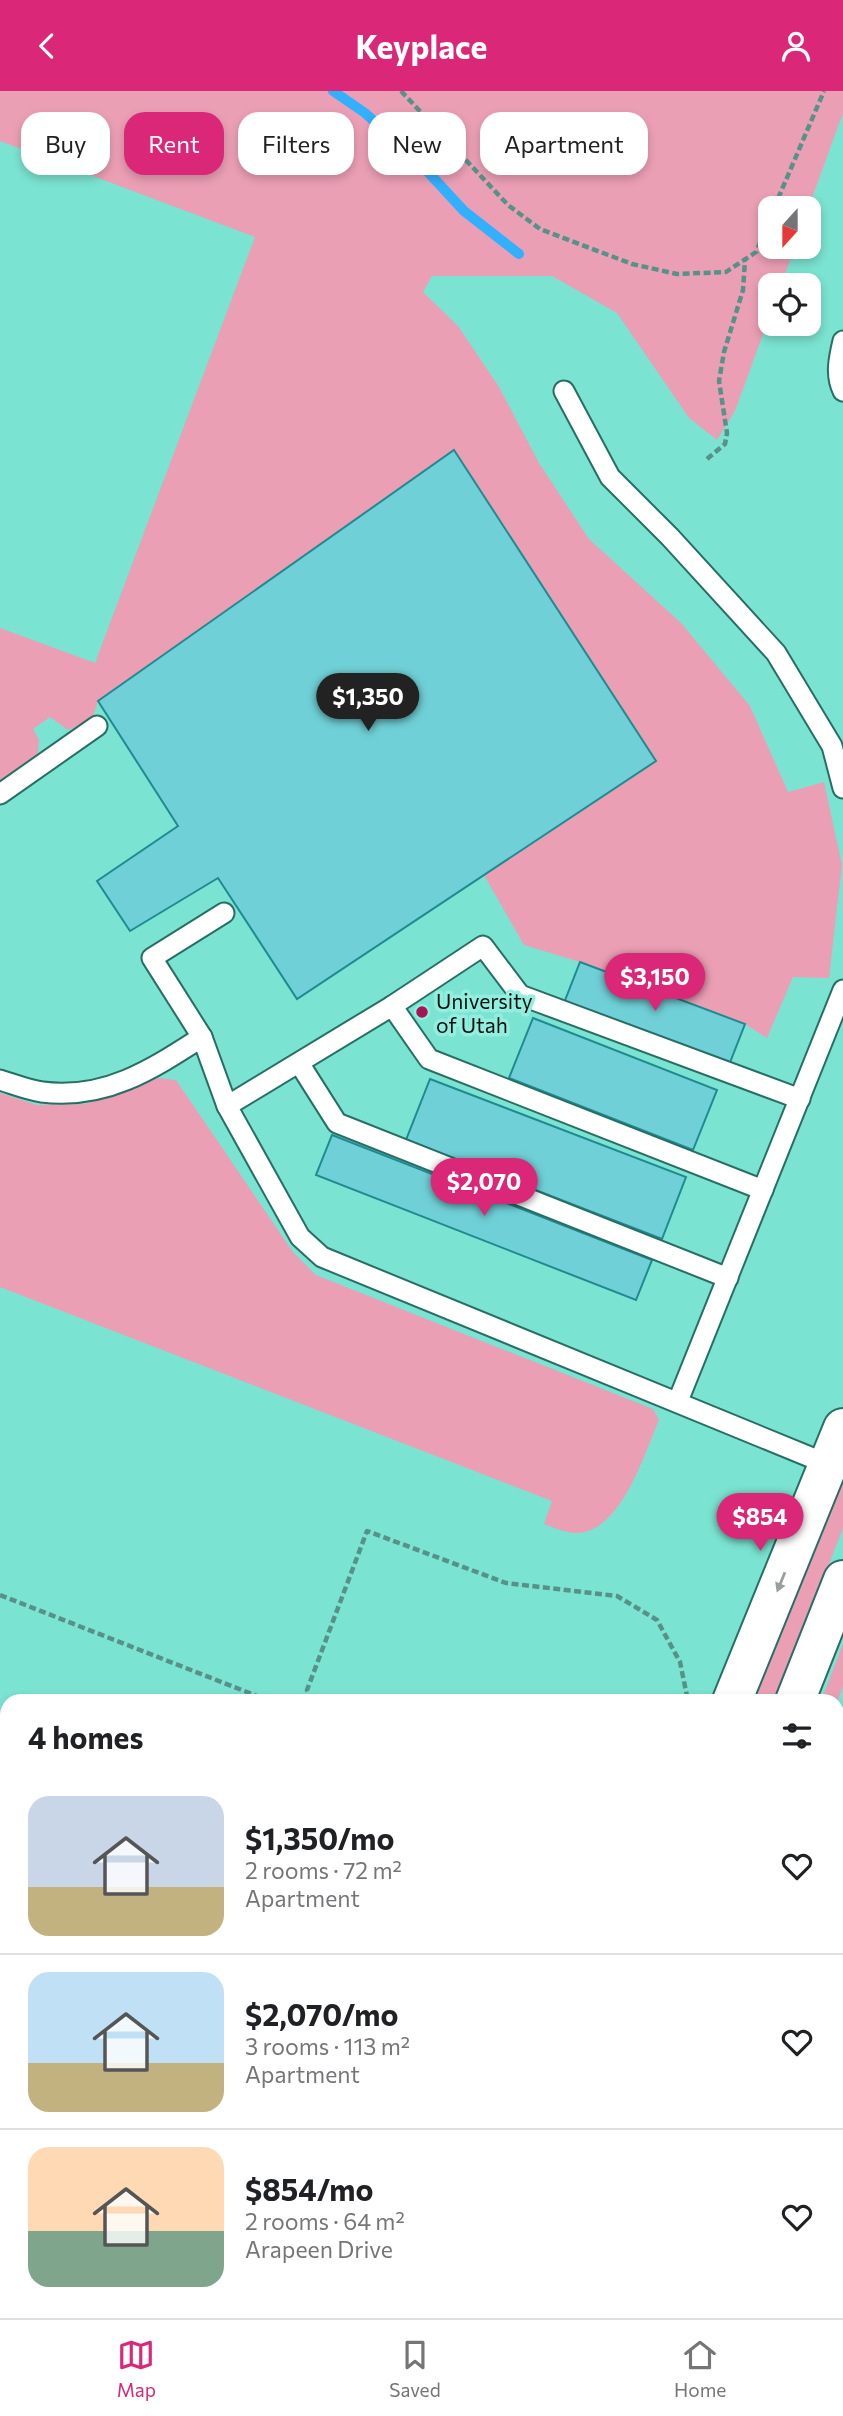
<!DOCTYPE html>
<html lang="en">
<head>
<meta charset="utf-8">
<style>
  body { margin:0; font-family:Commissioner,sans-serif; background:#f6f6f6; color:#202124; height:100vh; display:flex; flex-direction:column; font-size:26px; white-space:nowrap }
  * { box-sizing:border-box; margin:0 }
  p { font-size:23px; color:#757577 }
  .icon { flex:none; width:38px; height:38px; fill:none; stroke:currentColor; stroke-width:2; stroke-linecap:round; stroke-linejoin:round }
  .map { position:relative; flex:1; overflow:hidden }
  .sheet { position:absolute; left:0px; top:1603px; width:844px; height:625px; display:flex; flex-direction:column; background:#fff; border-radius:21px 21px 0 0; box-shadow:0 4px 10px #0003 }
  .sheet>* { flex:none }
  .hud { position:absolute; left:21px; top:21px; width:802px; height:63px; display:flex; gap:14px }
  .needle { width:46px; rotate:201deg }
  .tools { position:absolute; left:758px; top:105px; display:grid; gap:14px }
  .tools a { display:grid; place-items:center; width:63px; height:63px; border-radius:14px; background:#fff; box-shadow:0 4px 10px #0003; font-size:35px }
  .price { position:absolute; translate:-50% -60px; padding:0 16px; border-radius:24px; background:#db2777; color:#fff; font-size:23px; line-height:46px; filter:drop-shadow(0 2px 4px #0008) }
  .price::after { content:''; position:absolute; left:50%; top:42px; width:21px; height:16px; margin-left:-10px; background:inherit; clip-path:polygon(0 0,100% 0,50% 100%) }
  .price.selected { background:#222; color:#fff }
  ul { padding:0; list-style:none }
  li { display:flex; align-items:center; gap:21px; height:175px; padding:0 28px }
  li+li { border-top:2px solid #e0e0e0 }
  li span { display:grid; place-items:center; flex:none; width:196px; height:140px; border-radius:21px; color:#555 }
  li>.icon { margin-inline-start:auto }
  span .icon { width:84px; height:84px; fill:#fffc; stroke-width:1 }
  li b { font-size:30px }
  h2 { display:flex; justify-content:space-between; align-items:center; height:84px; padding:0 28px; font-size:30px }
  .pill { padding:0 24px; border-radius:21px; background:#fff; box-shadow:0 4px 10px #0003; font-size:24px; line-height:63px }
  .pill.selected { background:#db2777; color:#fff }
  header { display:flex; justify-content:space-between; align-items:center; height:91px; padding:0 28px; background:#db2777; color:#fff; font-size:32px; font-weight:700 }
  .dock { display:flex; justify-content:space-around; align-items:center; height:98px; border-top:2px solid #e0e0e0; background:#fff; font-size:19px; color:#757577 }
  .dock a { display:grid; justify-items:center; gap:4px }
  .dock .selected { color:#db2777 }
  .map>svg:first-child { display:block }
  .built { fill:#7be3d1; fill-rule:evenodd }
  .green { fill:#eb9fb5 }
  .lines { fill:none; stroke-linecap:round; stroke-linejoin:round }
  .stream { stroke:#31b0fd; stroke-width:10 }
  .building { fill:#70d0d7; stroke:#1f8b91; stroke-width:2 }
  .service-casing { stroke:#276f64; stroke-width:23 }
  .tertiary-casing { stroke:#276f64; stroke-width:42 }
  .path { stroke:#569288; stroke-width:4.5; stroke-dasharray:7 3.5; stroke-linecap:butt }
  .service { stroke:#fff; stroke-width:19 }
  .tertiary { stroke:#fff; stroke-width:38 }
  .oneway { fill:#999f9e }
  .poi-dot { fill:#a51556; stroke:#92eede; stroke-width:2.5 }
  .labels { text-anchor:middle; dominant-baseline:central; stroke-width:7; stroke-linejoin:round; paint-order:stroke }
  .poi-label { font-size:21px; fill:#00100d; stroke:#92eede; text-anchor:start }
</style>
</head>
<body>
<header><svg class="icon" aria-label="back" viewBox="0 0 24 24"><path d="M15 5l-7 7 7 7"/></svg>Keyplace<svg class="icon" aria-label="person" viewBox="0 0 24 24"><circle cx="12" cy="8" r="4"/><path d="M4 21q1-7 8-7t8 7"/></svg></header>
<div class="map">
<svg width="843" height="2227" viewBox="0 0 843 2227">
  <rect width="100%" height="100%" fill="#92eede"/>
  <!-- built -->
  <path class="built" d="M 0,0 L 843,0 L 843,2227 L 0,2227 ZM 770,117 L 808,117 L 808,156 L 770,156 ZM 770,194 L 808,194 L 808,233 L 770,233 ZM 7,1610 L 836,1610 L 836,2221 L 7,2221 Z"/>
  <!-- green -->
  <g class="green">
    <path d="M 0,0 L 843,0 L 843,22 L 808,118 L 770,117 L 770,156 L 795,156 L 781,194 L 770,194 L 770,224 L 735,320 L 717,349 L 689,327 L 617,222 L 552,185 L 432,185 L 423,201 L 458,235 L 499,296 L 539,372 L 589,448 L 681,532 L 750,615 L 788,701 L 824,691 L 842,774 L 829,887 L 793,886 L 767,947 L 745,933 L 580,871 L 524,854 L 484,784 L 656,670 L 454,360 L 98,610 L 92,629 L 68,639 L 50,626 L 33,638 L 39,649 L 37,669 L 0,698 L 0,537 L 95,572 L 255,146 L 0,50 Z"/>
    <path d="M 158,987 L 176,989 L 293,1161 L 316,1184 L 653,1318 L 659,1329 C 644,1363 621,1443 575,1442 C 566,1442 553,1436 544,1433 L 552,1410 L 0,1196 L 0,1002 L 37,1014 L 85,1013 Z"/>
    <path d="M 843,1394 L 843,1437 L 776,1610 L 755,1610 L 837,1396 Z"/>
    <path d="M 843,1553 L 843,1595 L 837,1612 L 821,1610 Z"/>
    <path d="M 843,1624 L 843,1756 L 837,1775 L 836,1641 Z"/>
    <path d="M 837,2144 L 843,2156 L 843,2227 L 770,2227 L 769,2221 L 836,2221 Z"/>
  </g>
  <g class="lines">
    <!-- stream -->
    <path class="stream" d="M 333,0 L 365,22 L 416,68 L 464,120 L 519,163"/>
  </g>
  <!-- building -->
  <g class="building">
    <path d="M 454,359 L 656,670 L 297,908 L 218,787 L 130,840 L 97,790 L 178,735 L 98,610 Z"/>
    <path d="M 580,871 L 745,933 L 729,974 L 564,912 Z"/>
    <path d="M 533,927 L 717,999 L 693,1059 L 509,987 Z"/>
    <path d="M 430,988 L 686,1086 L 662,1148 L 406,1049 Z"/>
    <path d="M 332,1044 L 652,1169 L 636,1209 L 316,1084 Z"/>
    <path d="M 283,2221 L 332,2221 L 336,2227 L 273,2227 Z"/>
    <path d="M 441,2221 L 450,2221 L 454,2227 L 430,2227 Z"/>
  </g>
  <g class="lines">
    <defs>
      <g id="service">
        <path d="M 843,250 C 839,267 835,284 843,300"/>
        <path d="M 564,300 L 610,386 L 670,446 L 776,562 L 832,655 L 843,697"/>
        <path d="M 0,703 L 97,635"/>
        <path d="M 392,915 L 429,968 L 763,1099"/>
        <path d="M 202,946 L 152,867 L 224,822"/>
        <path d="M 299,972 L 337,1032 L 728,1187"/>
        <path d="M 0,989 C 13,993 28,999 42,1001 C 105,1009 151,979 202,946 L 227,1015"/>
        <path d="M 800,1008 L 520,904 L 483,855 L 392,915 L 227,1015 L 300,1146 L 322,1166 L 832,1375"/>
        <path d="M 678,1310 L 843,899"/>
        <path d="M 0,2188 L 7,2200"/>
      </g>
      <g id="tertiary">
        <path d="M 732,1610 L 843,1337"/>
        <path d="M 795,1610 L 843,1489"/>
        <path d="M 0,2148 L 7,2145"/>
        <path d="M 0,2217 L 7,2214"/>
        <path d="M 668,2221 L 670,2227"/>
        <path d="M 721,2221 L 723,2227"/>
      </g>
    </defs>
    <!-- service casing -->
    <use href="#service" class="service-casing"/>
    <!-- tertiary casing -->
    <use href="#tertiary" class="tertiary-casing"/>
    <!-- path -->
    <g class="path">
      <path d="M 401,0 L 508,114 L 540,138 L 632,173 L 677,183 L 726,181 L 756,161 L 770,128"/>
      <path d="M 774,117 L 824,0"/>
      <path d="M 707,368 L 725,353 L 727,342 L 719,290 L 724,261 L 743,199 L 745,169"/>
      <path d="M 0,1504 L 257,1605"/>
      <path d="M 312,1610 L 307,1599 L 367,1440 L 506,1492 L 617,1505 L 657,1529 L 680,1571 L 688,1610"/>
    </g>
    <!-- service -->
    <use href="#service" class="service"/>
    <!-- tertiary -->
    <use href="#tertiary" class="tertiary"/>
  </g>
  <!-- one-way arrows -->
  <defs><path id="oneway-solid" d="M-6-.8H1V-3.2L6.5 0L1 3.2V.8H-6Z" transform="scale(1.75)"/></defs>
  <use class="oneway" href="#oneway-solid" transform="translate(781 1491) rotate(112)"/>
  <!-- markers -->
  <circle class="poi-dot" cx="422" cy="921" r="7"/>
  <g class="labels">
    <!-- poi labels -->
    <g class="poi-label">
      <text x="436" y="909">University<tspan x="436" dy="24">of Utah</tspan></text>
    </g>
  </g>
</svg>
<div class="tools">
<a><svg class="needle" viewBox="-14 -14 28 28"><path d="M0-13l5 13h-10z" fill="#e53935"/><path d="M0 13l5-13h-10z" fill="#757577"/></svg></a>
<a><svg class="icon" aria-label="locate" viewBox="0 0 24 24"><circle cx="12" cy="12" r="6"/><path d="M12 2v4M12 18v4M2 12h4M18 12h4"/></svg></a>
</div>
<b class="price selected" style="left:368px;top:642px">$1,350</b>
<b class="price" style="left:655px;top:922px">$3,150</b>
<b class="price" style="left:484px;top:1127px">$2,070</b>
<b class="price" style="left:760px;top:1462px">$854</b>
<div class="hud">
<a class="pill">Buy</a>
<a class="pill selected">Rent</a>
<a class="pill">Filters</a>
<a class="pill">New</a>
<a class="pill">Apartment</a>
</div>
<section class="sheet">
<h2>4 homes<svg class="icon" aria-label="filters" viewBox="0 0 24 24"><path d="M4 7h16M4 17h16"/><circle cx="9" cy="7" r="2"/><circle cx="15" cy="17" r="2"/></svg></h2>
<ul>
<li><span style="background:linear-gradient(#c9d6e8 65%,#c2b280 0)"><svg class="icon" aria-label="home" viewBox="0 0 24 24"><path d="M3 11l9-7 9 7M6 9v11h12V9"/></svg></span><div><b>$1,350/mo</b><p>2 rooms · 72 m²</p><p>Apartment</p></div><svg class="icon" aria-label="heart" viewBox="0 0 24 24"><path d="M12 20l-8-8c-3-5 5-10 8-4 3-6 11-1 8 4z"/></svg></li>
<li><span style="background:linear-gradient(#bfe0f5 65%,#c2b280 0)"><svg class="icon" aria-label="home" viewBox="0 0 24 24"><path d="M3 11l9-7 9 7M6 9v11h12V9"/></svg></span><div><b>$2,070/mo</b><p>3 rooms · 113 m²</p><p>Apartment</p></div><svg class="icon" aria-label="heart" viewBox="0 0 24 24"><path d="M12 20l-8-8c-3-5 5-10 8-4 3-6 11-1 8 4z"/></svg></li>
<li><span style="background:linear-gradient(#ffd9b3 60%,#7fa58c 0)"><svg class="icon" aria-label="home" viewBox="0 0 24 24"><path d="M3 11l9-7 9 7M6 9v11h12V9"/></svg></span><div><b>$854/mo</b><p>2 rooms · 64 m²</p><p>Arapeen Drive</p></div><svg class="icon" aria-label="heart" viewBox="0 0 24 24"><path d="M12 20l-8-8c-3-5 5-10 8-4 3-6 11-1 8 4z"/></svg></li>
</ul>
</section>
</div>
<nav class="dock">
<a class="selected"><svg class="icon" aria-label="map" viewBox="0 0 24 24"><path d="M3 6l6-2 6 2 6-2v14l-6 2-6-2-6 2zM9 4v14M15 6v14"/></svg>Map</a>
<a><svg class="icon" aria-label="saved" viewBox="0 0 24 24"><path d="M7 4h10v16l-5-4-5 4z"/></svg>Saved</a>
<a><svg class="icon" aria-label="home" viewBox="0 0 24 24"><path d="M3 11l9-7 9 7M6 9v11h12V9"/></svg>Home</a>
</nav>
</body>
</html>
